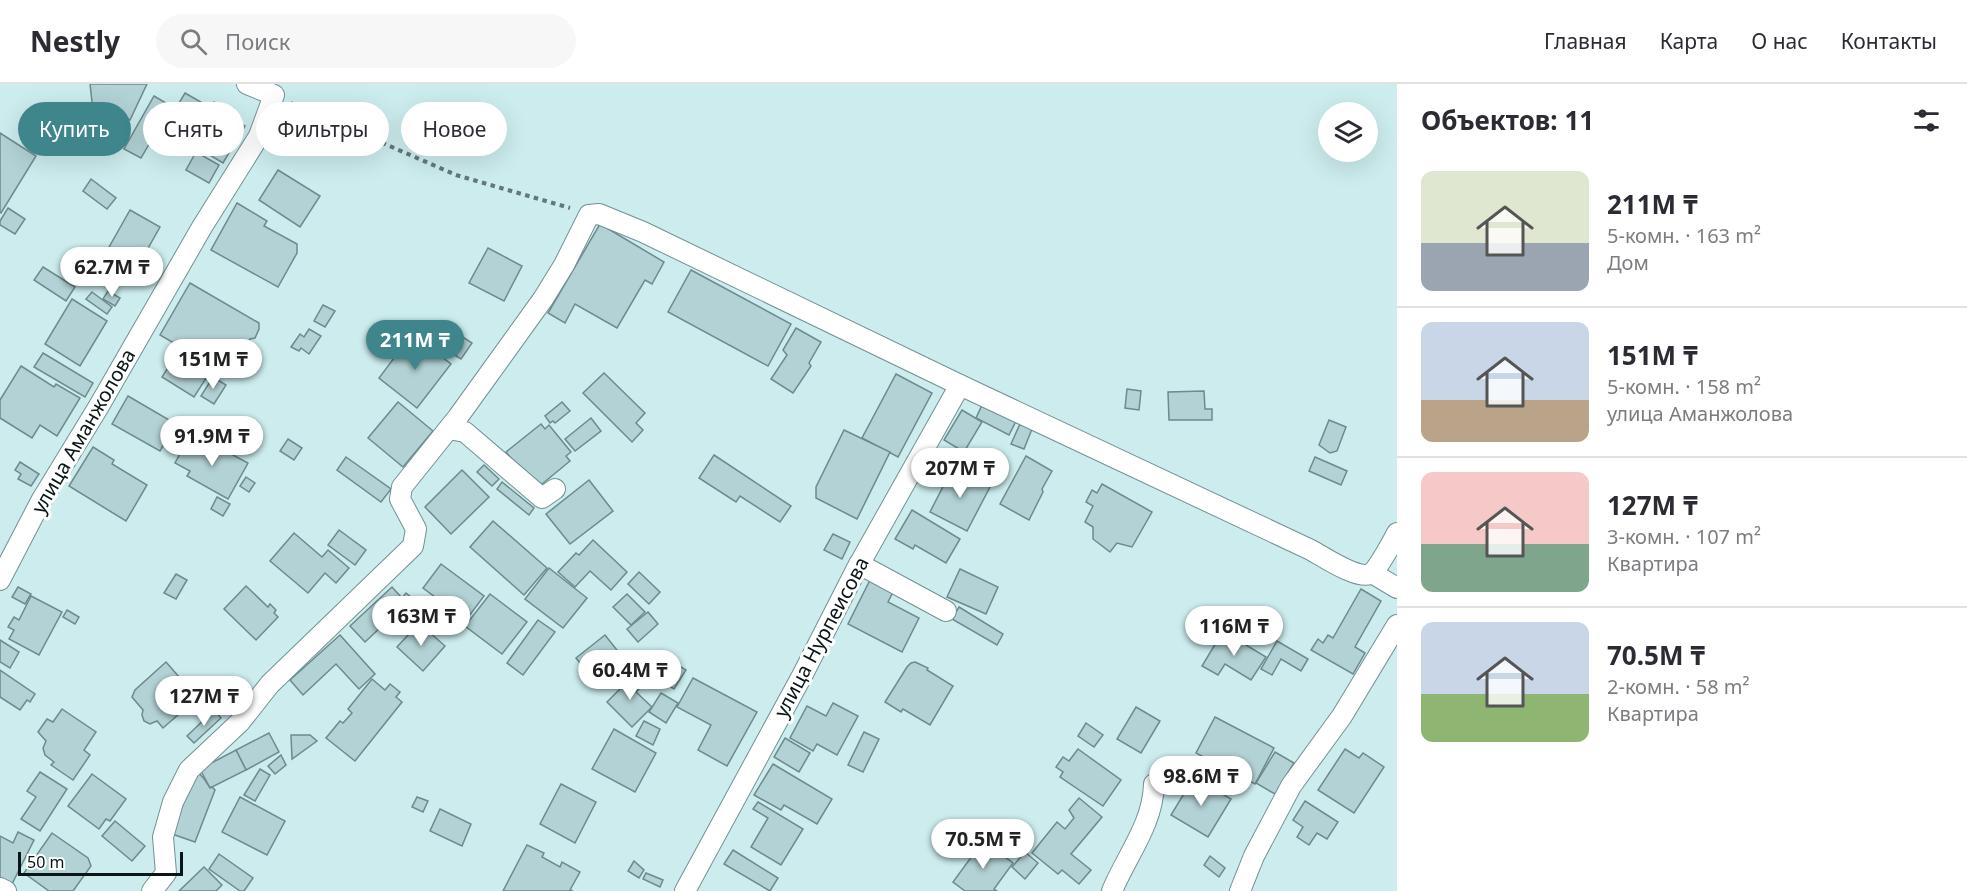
<!DOCTYPE html>
<html lang="ru">
<head>
<meta charset="utf-8">
<style>
  body { margin:0; font-family:"Noto Sans",sans-serif; background:#f7f7f7; color:#2b2b33; height:100vh; display:flex; flex-direction:column; font-size:22px; white-space:nowrap }
  * { box-sizing:border-box; margin:0 }
  p { font-size:20px; color:#7c7c81 }
  .icon { flex:none; width:33px; height:33px; fill:none; stroke:currentColor; stroke-width:2; stroke-linecap:round; stroke-linejoin:round }
  .map { position:relative; flex:1; overflow:hidden }
  .side { display:flex; flex-direction:column; background:#fff; width:570px }
  .side>* { flex:none }
  .banner { position:absolute; left:18px; top:18px; width:570px; height:54px; display:flex; gap:12px }
  .buttons { position:absolute; left:1318px; top:18px; display:grid; gap:12px }
  .buttons a { display:grid; place-items:center; width:60px; height:60px; border-radius:50%; background:#fff; box-shadow:0 6px 24px #0002; font-size:30px }
  .scale { position:absolute; left:18px; bottom:15px; width:165px; box-sizing:border-box; padding-left:6px; border:3px solid #091516; border-top:0; font-size:16px; line-height:21px; white-space:nowrap; color:#091516; -webkit-text-stroke:4px #fff; paint-order:stroke }
  .price { position:absolute; translate:-50% -51px; padding:0 14px; border-radius:21px; background:#fff; color:#222; font-size:20px; line-height:39px; filter:drop-shadow(0 2px 3px #0008) }
  .price::after { content:''; position:absolute; left:50%; top:36px; width:18px; height:14px; margin-left:-9px; background:inherit; clip-path:polygon(0 0,100% 0,50% 100%) }
  .price.current { background:#3e868c; color:#fff }
  ul { padding:0; list-style:none }
  li { display:flex; align-items:center; gap:18px; height:150px; padding:0 24px }
  li+li { border-top:2px solid #e1e1e2 }
  li span { display:grid; place-items:center; flex:none; width:168px; height:120px; border-radius:12px; color:#555 }
  li>.icon { margin-inline-start:auto }
  span .icon { width:72px; height:72px; fill:#fffc; stroke-width:1 }
  li b { font-size:26px }
  h2 { display:flex; justify-content:space-between; align-items:center; height:72px; padding:0 24px; font-size:26px }
  .chip { padding:0 21px; border-radius:27px; background:#fff; box-shadow:0 6px 24px #0002; font-size:21px; line-height:54px }
  .chip.current { background:#3e868c; color:#fff }
  header { display:flex; align-items:center; gap:36px; box-sizing:border-box; height:84px; padding:0 30px; background:#fff; border-bottom:2px solid #e1e1e2 }
  header strong { font-size:28px }
  nav { display:flex; gap:33px; margin-inline-start:auto; font-size:21px }
  .search { width:420px; height:54px; background:#f7f7f7; display:flex; align-items:center; gap:15px; box-sizing:border-box; padding:0 21px; border-radius:33px; color:#7c7c81; font-size:22px }
  main { display:flex; flex:1; min-height:0 }
  .map>svg:first-child { display:block }
  .building { fill:#b3d2d5; stroke:#6d8a8d; stroke-width:1.5 }
  .lines { fill:none; stroke-linecap:round; stroke-linejoin:round }
  .street-casing { stroke:#739194; stroke-width:22 }
  .path { stroke:#63787a; stroke-width:4; stroke-dasharray:4.5 4.5; stroke-linecap:butt }
  .street { stroke:#fff; stroke-width:20 }
  .labels { text-anchor:middle; dominant-baseline:central; stroke-width:6; stroke-linejoin:round; paint-order:stroke }
  .street-label { font-size:20px; fill:#091516; stroke:#fff }
</style>
</head>
<body>
<header>
<strong>Nestly</strong>
<div class="search"><svg class="icon" aria-label="search" viewBox="0 0 24 24"><circle cx="10" cy="10" r="6"/><path d="M15 15l6 6"/></svg>Поиск</div>
<nav><a>Главная</a><a>Карта</a><a>О нас</a><a>Контакты</a></nav>
</header>
<main>
<div class="map">
<svg width="1397" height="807" viewBox="0 0 1397 807">
  <rect width="100%" height="100%" fill="#ccecee"/>
  <!-- building -->
  <g class="building">
    <path d="M 90,0 L 147,0 L 130,36 L 113,28 L 104,37 L 98,34 L 93,27 Z"/>
    <path d="M 185,9 L 211,24 L 214,18 L 233,29 L 230,33 L 245,42 L 223,79 L 164,44 Z"/>
    <path d="M 154,12 L 171,22 L 141,74 L 124,65 Z"/>
    <path d="M 306,45 L 316,50 L 311,60 L 303,56 L 305,53 L 302,52 Z"/>
    <path d="M 0,49 L 36,72 L 1,129 L 0,128 Z"/>
    <path d="M 196,68 L 219,81 L 209,99 L 186,86 Z"/>
    <path d="M 278,86 L 320,112 L 300,143 L 259,116 Z"/>
    <path d="M 91,95 L 116,114 L 107,125 L 83,107 Z"/>
    <path d="M 237,119 L 267,137 L 264,142 L 297,160 L 297,169 L 278,203 L 211,166 Z"/>
    <path d="M 8,124 L 25,135 L 15,150 L 0,141 L 0,137 Z"/>
    <path d="M 130,126 L 160,143 L 134,189 L 104,172 Z"/>
    <path d="M 600,140 L 664,178 L 652,200 L 645,196 L 617,244 L 575,220 L 565,239 L 548,229 Z"/>
    <path d="M 488,164 L 522,182 L 504,217 L 469,199 Z"/>
    <path d="M 43,183 L 75,203 L 66,217 L 34,196 Z"/>
    <path d="M 691,186 L 791,240 L 768,282 L 668,228 Z"/>
    <path d="M 190,199 L 259,239 L 259,245 L 255,254 L 250,255 L 237,278 L 207,261 L 199,274 L 160,251 Z"/>
    <path d="M 108,207 L 120,214 L 115,222 L 103,215 Z"/>
    <path d="M 92,208 L 112,223 L 107,230 L 86,215 Z"/>
    <path d="M 72,215 L 107,237 L 80,282 L 45,260 Z"/>
    <path d="M 323,221 L 335,227 L 325,243 L 314,237 Z"/>
    <path d="M 438,237 L 472,259 L 461,275 L 427,254 Z"/>
    <path d="M 796,244 L 821,258 L 809,279 L 811,282 L 793,309 L 771,295 L 787,271 L 783,266 Z"/>
    <path d="M 309,245 L 321,252 L 309,270 L 301,264 L 299,267 L 291,263 L 300,250 L 304,253 Z"/>
    <path d="M 412,250 L 451,280 L 417,324 L 379,294 Z"/>
    <path d="M 180,265 L 212,285 L 194,313 L 162,293 Z"/>
    <path d="M 43,269 L 93,299 L 85,313 L 34,283 Z"/>
    <path d="M 21,282 L 54,303 L 56,300 L 80,314 L 57,352 L 40,341 L 32,354 L 0,334 L 0,316 Z"/>
    <path d="M 604,289 L 645,329 L 636,339 L 643,346 L 632,358 L 583,309 Z"/>
    <path d="M 896,290 L 932,309 L 898,373 L 862,354 Z"/>
    <path d="M 213,293 L 226,301 L 214,320 L 201,312 Z"/>
    <path d="M 1127,305 L 1141,307 L 1139,326 L 1125,324 Z"/>
    <path d="M 1204,307 L 1205,325 L 1212,325 L 1212,336 L 1169,336 L 1168,308 Z"/>
    <path d="M 128,312 L 176,340 L 160,367 L 112,340 Z"/>
    <path d="M 398,318 L 433,347 L 403,383 L 368,354 Z"/>
    <path d="M 562,318 L 570,327 L 555,339 L 553,337 L 550,339 L 545,332 Z"/>
    <path d="M 983,319 L 1016,337 L 1009,351 L 976,334 Z"/>
    <path d="M 962,326 L 982,338 L 964,368 L 944,356 Z"/>
    <path d="M 591,334 L 601,347 L 575,367 L 565,355 Z"/>
    <path d="M 1329,336 L 1346,343 L 1337,367 L 1330,369 L 1319,361 Z"/>
    <path d="M 541,340 L 545,345 L 549,341 L 571,368 L 566,372 L 570,377 L 536,405 L 506,368 Z"/>
    <path d="M 1020,340 L 1032,345 L 1024,365 L 1011,360 Z"/>
    <path d="M 844,346 L 890,368 L 857,435 L 816,414 L 816,403 Z"/>
    <path d="M 188,355 L 202,363 L 205,356 L 248,379 L 228,415 L 187,392 L 190,387 L 175,379 Z"/>
    <path d="M 288,355 L 302,364 L 294,376 L 280,367 Z"/>
    <path d="M 93,363 L 114,376 L 112,380 L 147,401 L 126,437 L 69,402 Z"/>
    <path d="M 714,371 L 791,422 L 780,438 L 740,412 L 736,418 L 699,394 Z"/>
    <path d="M 1026,372 L 1052,387 L 1042,405 L 1043,408 L 1029,436 L 1000,420 Z"/>
    <path d="M 346,373 L 391,405 L 381,418 L 337,386 Z"/>
    <path d="M 1315,373 L 1347,387 L 1341,401 L 1309,387 Z"/>
    <path d="M 20,378 L 39,390 L 31,402 L 18,395 L 21,390 L 15,386 Z"/>
    <path d="M 484,381 L 499,395 L 492,402 L 477,388 Z"/>
    <path d="M 953,383 L 990,403 L 967,447 L 930,428 Z"/>
    <path d="M 462,386 L 489,413 L 451,450 L 425,423 Z"/>
    <path d="M 246,393 L 255,399 L 249,408 L 240,402 Z"/>
    <path d="M 589,396 L 613,427 L 570,460 L 546,430 Z"/>
    <path d="M 502,398 L 534,424 L 529,431 L 497,405 Z"/>
    <path d="M 1102,400 L 1152,428 L 1132,463 L 1117,459 L 1110,468 L 1093,455 L 1093,443 L 1085,438 L 1093,422 L 1086,418 L 1092,406 L 1097,409 Z"/>
    <path d="M 217,413 L 230,420 L 223,432 L 211,425 Z"/>
    <path d="M 912,426 L 960,455 L 946,479 L 915,461 L 913,465 L 895,455 Z"/>
    <path d="M 493,437 L 547,484 L 524,511 L 470,463 Z"/>
    <path d="M 339,446 L 366,466 L 355,481 L 328,461 Z"/>
    <path d="M 294,449 L 322,473 L 328,466 L 349,484 L 336,499 L 325,489 L 308,509 L 270,477 Z"/>
    <path d="M 833,450 L 850,458 L 842,475 L 824,466 Z"/>
    <path d="M 593,456 L 627,488 L 611,506 L 590,487 L 575,503 L 558,488 L 576,469 L 579,471 Z"/>
    <path d="M 441,480 L 484,512 L 466,536 L 423,504 Z"/>
    <path d="M 549,484 L 587,514 L 563,544 L 525,515 Z"/>
    <path d="M 960,485 L 998,503 L 986,530 L 947,513 Z"/>
    <path d="M 639,488 L 660,508 L 649,520 L 628,500 Z"/>
    <path d="M 176,490 L 187,496 L 176,515 L 164,509 Z"/>
    <path d="M 870,496 L 893,508 L 888,518 L 919,534 L 902,568 L 848,540 Z"/>
    <path d="M 246,502 L 268,523 L 270,520 L 276,526 L 274,529 L 278,533 L 256,556 L 224,525 Z"/>
    <path d="M 18,503 L 31,510 L 25,520 L 12,513 Z"/>
    <path d="M 392,503 L 401,513 L 393,521 L 398,527 L 365,558 L 350,542 Z"/>
    <path d="M 1361,505 L 1381,517 L 1355,563 L 1365,569 L 1353,590 L 1311,566 L 1318,555 L 1323,559 L 1328,551 L 1333,554 Z"/>
    <path d="M 406,509 L 421,521 L 411,534 L 396,522 Z"/>
    <path d="M 490,510 L 527,538 L 502,570 L 465,542 Z"/>
    <path d="M 627,510 L 645,528 L 631,541 L 613,523 Z"/>
    <path d="M 31,512 L 62,528 L 39,571 L 9,555 L 14,546 L 8,543 L 14,533 L 19,536 Z"/>
    <path d="M 959,523 L 1003,550 L 997,561 L 952,535 Z"/>
    <path d="M 67,526 L 79,533 L 75,540 L 63,533 Z"/>
    <path d="M 648,528 L 658,540 L 638,558 L 627,545 Z"/>
    <path d="M 538,536 L 555,548 L 523,591 L 507,579 Z"/>
    <path d="M 419,539 L 445,562 L 423,587 L 397,563 Z"/>
    <path d="M 1223,547 L 1266,573 L 1251,596 L 1225,580 L 1218,591 L 1202,582 Z"/>
    <path d="M 340,551 L 375,590 L 359,605 L 336,580 L 303,611 L 290,596 Z"/>
    <path d="M 605,551 L 628,580 L 602,600 L 599,597 L 596,599 L 576,574 Z"/>
    <path d="M 0,556 L 19,568 L 10,584 L 0,578 Z"/>
    <path d="M 1277,557 L 1308,575 L 1301,587 L 1281,575 L 1272,591 L 1261,585 Z"/>
    <path d="M 656,568 L 686,586 L 674,605 L 644,586 Z"/>
    <path d="M 166,578 L 200,617 L 190,626 L 187,623 L 163,644 L 157,637 L 150,640 L 144,637 L 142,631 L 143,626 L 132,613 L 135,606 Z"/>
    <path d="M 915,578 L 928,584 L 927,586 L 953,602 L 930,641 L 903,625 L 901,628 L 885,618 L 907,583 L 911,579 Z"/>
    <path d="M 0,586 L 35,610 L 30,618 L 27,616 L 20,626 L 0,613 Z"/>
    <path d="M 636,589 L 645,598 L 636,608 L 652,623 L 632,643 L 607,618 Z"/>
    <path d="M 693,594 L 757,628 L 727,682 L 698,666 L 711,641 L 677,623 Z"/>
    <path d="M 372,595 L 385,606 L 390,600 L 400,608 L 396,613 L 402,618 L 355,677 L 326,654 L 340,637 L 343,639 L 352,629 L 348,625 Z"/>
    <path d="M 661,609 L 678,619 L 666,639 L 649,628 Z"/>
    <path d="M 833,619 L 858,632 L 837,671 L 817,660 L 813,667 L 790,654 L 807,622 L 826,632 Z"/>
    <path d="M 1136,623 L 1160,637 L 1141,669 L 1117,655 Z"/>
    <path d="M 62,625 L 96,648 L 84,666 L 90,671 L 73,696 L 51,681 L 54,678 L 45,671 L 43,664 L 46,657 L 38,648 L 47,635 L 53,638 Z"/>
    <path d="M 214,626 L 221,634 L 194,659 L 187,652 Z"/>
    <path d="M 1215,633 L 1274,664 L 1255,700 L 1196,669 Z"/>
    <path d="M 644,637 L 660,645 L 653,661 L 636,652 Z"/>
    <path d="M 1086,639 L 1103,651 L 1094,663 L 1078,652 Z"/>
    <path d="M 614,645 L 656,669 L 635,708 L 592,685 Z"/>
    <path d="M 864,648 L 879,655 L 863,688 L 848,681 Z"/>
    <path d="M 269,649 L 279,668 L 246,686 L 236,666 Z"/>
    <path d="M 291,651 L 310,651 L 317,657 L 292,675 Z"/>
    <path d="M 785,654 L 810,669 L 799,688 L 774,673 Z"/>
    <path d="M 1078,665 L 1121,696 L 1103,722 L 1060,693 L 1063,688 L 1056,683 L 1063,673 L 1069,677 Z"/>
    <path d="M 1345,665 L 1359,674 L 1363,669 L 1384,683 L 1354,729 L 1318,706 Z"/>
    <path d="M 236,666 L 246,686 L 210,704 L 200,685 Z"/>
    <path d="M 1275,668 L 1294,679 L 1275,710 L 1256,699 Z"/>
    <path d="M 281,671 L 286,681 L 275,690 L 268,682 Z"/>
    <path d="M 773,680 L 832,715 L 817,740 L 784,721 L 781,726 L 754,711 Z"/>
    <path d="M 260,685 L 270,691 L 255,717 L 244,711 Z"/>
    <path d="M 40,688 L 67,705 L 40,747 L 21,735 L 36,713 L 27,707 Z"/>
    <path d="M 198,688 L 205,696 L 210,704 L 212,703 L 215,706 L 195,758 L 172,750 L 193,693 Z"/>
    <path d="M 92,690 L 126,715 L 110,737 L 106,735 L 99,745 L 68,722 Z"/>
    <path d="M 1194,693 L 1231,715 L 1208,753 L 1171,731 Z"/>
    <path d="M 561,700 L 596,718 L 575,759 L 540,740 Z"/>
    <path d="M 240,713 L 285,737 L 267,771 L 222,748 Z"/>
    <path d="M 417,713 L 428,717 L 423,728 L 412,723 Z"/>
    <path d="M 1079,714 L 1102,733 L 1071,770 L 1091,786 L 1079,800 L 1062,786 L 1058,790 L 1032,769 L 1057,738 L 1065,745 L 1074,734 L 1069,726 Z"/>
    <path d="M 1305,717 L 1338,738 L 1327,755 L 1317,749 L 1309,761 L 1297,753 L 1303,743 L 1293,736 Z"/>
    <path d="M 758,718 L 803,745 L 781,781 L 751,763 L 768,734 L 753,725 Z"/>
    <path d="M 440,725 L 471,740 L 462,762 L 430,747 Z"/>
    <path d="M 115,737 L 145,762 L 132,777 L 102,752 Z"/>
    <path d="M 18,748 L 34,756 L 9,806 L 0,801 L 0,752 L 13,759 Z"/>
    <path d="M 52,749 L 88,774 L 91,782 L 73,807 L 49,807 L 24,789 Z"/>
    <path d="M 983,757 L 1013,779 L 994,805 L 997,807 L 965,807 L 953,798 Z"/>
    <path d="M 527,761 L 544,769 L 542,773 L 560,783 L 562,778 L 580,788 L 570,806 L 573,807 L 503,807 Z"/>
    <path d="M 733,766 L 778,794 L 770,807 L 724,780 Z"/>
    <path d="M 1025,768 L 1038,779 L 1025,795 L 1012,783 Z"/>
    <path d="M 219,770 L 253,794 L 244,807 L 240,807 L 209,785 Z"/>
    <path d="M 1210,772 L 1225,784 L 1219,793 L 1204,781 Z"/>
    <path d="M 634,777 L 644,786 L 639,794 L 628,787 Z"/>
    <path d="M 204,783 L 222,801 L 216,807 L 179,807 Z"/>
    <path d="M 646,789 L 663,796 L 660,803 L 643,795 Z"/>
  </g>
  <g class="lines">
    <defs>
      <g id="street">
        <path d="M 449,345 L 465,348 L 542,414 L 555,405"/>
        <path d="M 859,480 L 946,527"/>
        <path d="M 1372,489 L 1397,504"/>
        <path d="M 0,496 L 41,417 L 99,322 L 202,143 L 259,52 L 274,11 L 247,0"/>
        <path d="M 0,804 L 6,807"/>
        <path d="M 152,807 L 166,789 L 163,753 L 173,718 L 189,686 L 240,638 L 270,600 L 413,462 L 416,445 L 400,415 L 402,403 L 458,333 L 543,215 L 564,181 L 589,131 L 599,130 L 643,148 L 960,301 L 1311,466 C 1322,472 1361,498 1372,489 C 1378,484 1393,457 1397,449"/>
        <path d="M 685,807 L 803,590 L 856,486 L 960,301"/>
        <path d="M 1112,807 C 1127,771 1153,740 1154,700"/>
        <path d="M 1240,807 L 1254,772 L 1291,702 L 1342,632 L 1397,541"/>
      </g>
    </defs>
    <!-- street casing -->
    <use href="#street" class="street-casing"/>
    <!-- path -->
    <path class="path" d="M 291,19 L 456,91 L 570,124"/>
    <!-- street -->
    <use href="#street" class="street"/>
  </g>
  <g class="labels">
    <!-- street labels -->
    <g class="street-label">
      <text transform="translate(83 347) rotate(-60)">улица Аманжолова</text>
      <text transform="translate(821 553) rotate(-62)">улица Нурпеисова</text>
    </g>
  </g>
</svg>
<div class="buttons">
<a><svg class="icon" aria-label="layers" viewBox="0 0 24 24"><path d="M12 4l9 5-9 5-9-5zM3 14l9 5 9-5"/></svg></a>
</div>
<div class="scale">50 m</div>
<b class="price" style="left:112px;top:214px">62.7M ₸</b>
<b class="price current" style="left:415px;top:287px">211M ₸</b>
<b class="price" style="left:213px;top:306px">151M ₸</b>
<b class="price" style="left:212px;top:383px">91.9M ₸</b>
<b class="price" style="left:960px;top:415px">207M ₸</b>
<b class="price" style="left:421px;top:563px">163M ₸</b>
<b class="price" style="left:1234px;top:573px">116M ₸</b>
<b class="price" style="left:630px;top:617px">60.4M ₸</b>
<b class="price" style="left:204px;top:643px">127M ₸</b>
<b class="price" style="left:1201px;top:723px">98.6M ₸</b>
<b class="price" style="left:983px;top:786px">70.5M ₸</b>
<div class="banner">
<a class="chip current">Купить</a>
<a class="chip">Снять</a>
<a class="chip">Фильтры</a>
<a class="chip">Новое</a>
</div>
</div>
<section class="side">
<h2>Объектов: 11<svg class="icon" aria-label="filters" viewBox="0 0 24 24"><path d="M4 7h16M4 17h16"/><circle cx="9" cy="7" r="2"/><circle cx="15" cy="17" r="2"/></svg></h2>
<ul>
<li><span style="background:linear-gradient(#dfe7d0 60%,#9aa5b1 0)"><svg class="icon" aria-label="home" viewBox="0 0 24 24"><path d="M3 11l9-7 9 7M6 9v11h12V9"/></svg></span><div><b>211M ₸</b><p>5-комн. · 163 m²</p><p>Дом</p></div></li>
<li><span style="background:linear-gradient(#c9d6e8 65%,#b9a48a 0)"><svg class="icon" aria-label="home" viewBox="0 0 24 24"><path d="M3 11l9-7 9 7M6 9v11h12V9"/></svg></span><div><b>151M ₸</b><p>5-комн. · 158 m²</p><p>улица Аманжолова</p></div></li>
<li><span style="background:linear-gradient(#f6c9c9 60%,#7fa58c 0)"><svg class="icon" aria-label="home" viewBox="0 0 24 24"><path d="M3 11l9-7 9 7M6 9v11h12V9"/></svg></span><div><b>127M ₸</b><p>3-комн. · 107 m²</p><p>Квартира</p></div></li>
<li><span style="background:linear-gradient(#c9d6e8 60%,#8fb573 0)"><svg class="icon" aria-label="home" viewBox="0 0 24 24"><path d="M3 11l9-7 9 7M6 9v11h12V9"/></svg></span><div><b>70.5M ₸</b><p>2-комн. · 58 m²</p><p>Квартира</p></div></li>
</ul>
</section>
</main>
</body>
</html>
